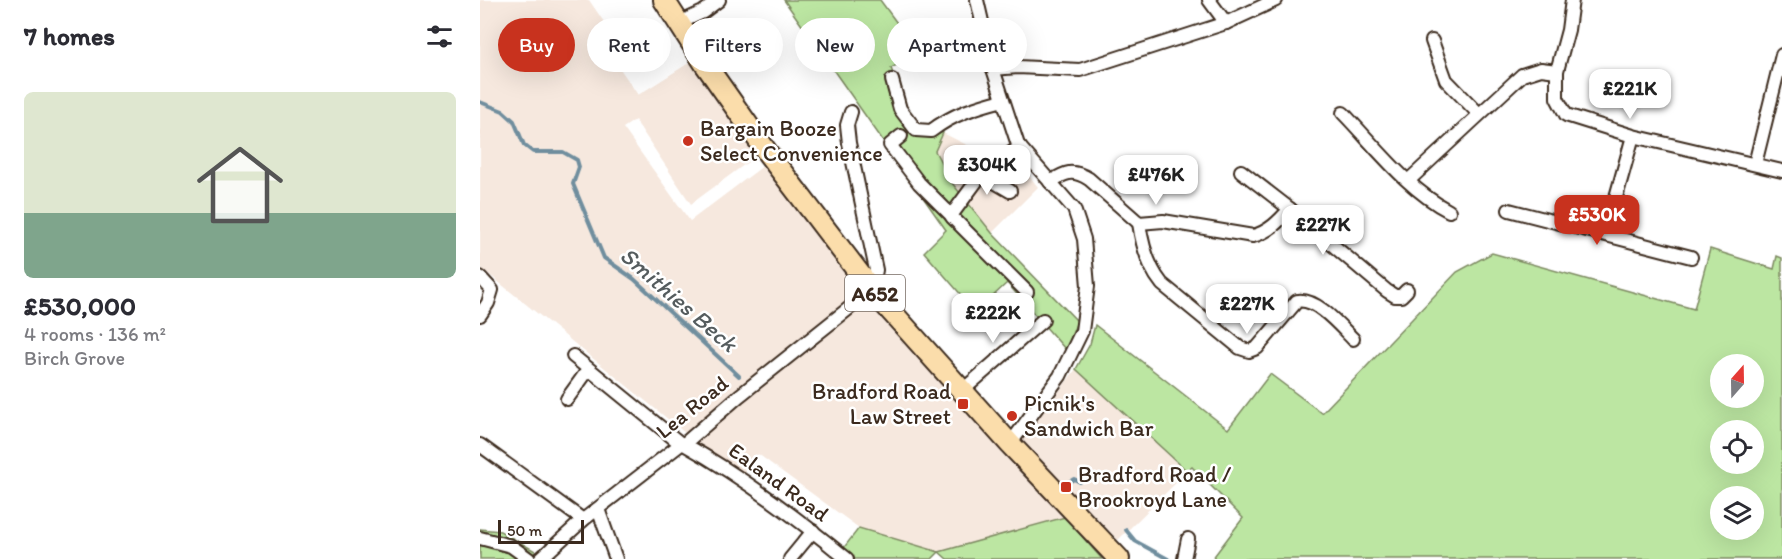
<!DOCTYPE html>
<html lang="en">
<head>
<meta charset="utf-8">
<style>
  body { margin:0; font-family:Itim,sans-serif; background:#f7f7f7; color:#2b2b33; height:100vh; display:flex; flex-direction:column; font-size:22px; white-space:nowrap }
  * { box-sizing:border-box; margin:0 }
  p { font-size:20px; color:#7c7c81 }
  .icon { flex:none; width:33px; height:33px; fill:none; stroke:currentColor; stroke-width:2; stroke-linecap:round; stroke-linejoin:round }
  .map { position:relative; flex:1; overflow:hidden }
  .panel { display:flex; flex-direction:column; background:#fff; width:480px }
  .panel>* { flex:none }
  .hud { position:absolute; left:18px; top:18px; width:570px; height:54px; display:flex; gap:12px }
  .needle { width:39px; rotate:20deg }
  .buttons { position:absolute; left:1230px; top:354px; display:grid; gap:12px }
  .buttons a { display:grid; place-items:center; width:54px; height:54px; border-radius:50%; background:#fff; box-shadow:0 6px 24px #0002; font-size:30px }
  .scale { position:absolute; left:18px; bottom:15px; width:86px; box-sizing:border-box; padding-left:6px; border:3px solid #3b2a1e; border-top:0; font-size:16px; line-height:21px; white-space:nowrap; color:#3b2a1e; -webkit-text-stroke:4px #fff; paint-order:stroke }
  .price { position:absolute; translate:-50% -51px; padding:0 14px; border-radius:12px; background:#fff; color:#222; font-size:20px; line-height:39px; filter:drop-shadow(0 2px 3px #0008) }
  .price::after { content:''; position:absolute; left:50%; top:36px; width:18px; height:14px; margin-left:-9px; background:inherit; clip-path:polygon(0 0,100% 0,50% 100%) }
  .price.selected { background:#c8321e; color:#fff }
  ul { padding:0; list-style:none }
  li { display:grid; align-content:center; gap:12px; height:318px; padding:0 24px }
  li span { display:grid; place-items:center; height:186px; border-radius:9px; color:#555 }
  li>.icon { margin-inline-start:auto }
  span .icon { width:108px; height:108px; fill:#fffc; stroke-width:1 }
  li b { font-size:26px }
  h2 { display:flex; justify-content:space-between; align-items:center; height:72px; padding:0 24px; font-size:26px }
  .pill { padding:0 21px; border-radius:27px; background:#fff; box-shadow:0 6px 24px #0002; font-size:21px; line-height:54px }
  .pill.selected { background:#c8321e; color:#fff }
  main { display:flex; flex:1; min-height:0 }
  .map>svg:first-child { display:block }
  .built { fill:#f6e8de }
  .green { fill:#bce6a2; stroke:#7c8860; stroke-width:1.5; fill-rule:evenodd }
  .lines { fill:none; stroke-linecap:round; stroke-linejoin:round }
  .stream { stroke:#6f8e9e; stroke-width:4 }
  .street-casing { stroke:#3b2a1e; stroke-width:16 }
  .primary-casing { stroke:#3b2a1e; stroke-width:24 }
  .street { stroke:#fff; stroke-width:12 }
  .primary { stroke:#fbddab; stroke-width:20 }
  .poi-dot { fill:#c8321e; stroke:#fff; stroke-width:2 }
  .labels { text-anchor:middle; dominant-baseline:central; stroke-width:5; stroke-linejoin:round; paint-order:stroke }
  .shield { fill:#fff; stroke:#766a62; stroke-width:1.5 }
  .shield-label { font-size:21px; font-weight:bold; fill:#3b2a1e }
  .poi-label { font-size:22px; fill:#3b2a1e; stroke:#fff; text-anchor:start }
  .street-label { font-size:22px; fill:#3b2a1e; stroke:#fff }
  .water-label { font-size:24px; font-style:italic; fill:#555c5e; stroke:#fff }
</style>
</head>
<body>
<main>
<section class="panel">
<h2>7 homes<svg class="icon" aria-label="filters" viewBox="0 0 24 24"><path d="M4 7h16M4 17h16"/><circle cx="9" cy="7" r="2"/><circle cx="15" cy="17" r="2"/></svg></h2>
<ul>
<li><span style="background:linear-gradient(#dfe7d0 65%,#7fa58c 0)"><svg class="icon" aria-label="home" viewBox="0 0 24 24"><path d="M3 11l9-7 9 7M6 9v11h12V9"/></svg></span><div><b>£530,000</b><p>4 rooms · 136 m²</p><p>Birch Grove</p></div></li>
</ul>
</section>
<div class="map">
<svg width="1302" height="559" viewBox="0 0 1302 559">
  <rect width="100%" height="100%" fill="#fff"/>
  <filter id="ink" filterUnits="userSpaceOnUse"><feTurbulence type="fractalNoise" baseFrequency=".0167" numOctaves="2"/><feDisplacementMap in="SourceGraphic" scale="12" xChannelSelector="R" yChannelSelector="G"/><feConvolveMatrix kernelMatrix="1 2 1 2 8 2 1 2 1" color-interpolation-filters="sRGB"/></filter>
  <g filter="url(#ink)">
    <!-- built -->
    <g class="built">
      <path d="M 0,0 L 109,0 L 139,44 L 128,51 L 158,95 L 212,61 L 276,156 L 211,204 L 155,120 L 143,128 L 210,221 L 287,163 L 377,283 L 585,517 L 459,552 L 379,528 L 278,454 L 264,473 L 215,441 L 0,267 Z"/>
      <path d="M 463,133 L 505,154 L 527,148 L 558,187 L 512,233 L 472,183 L 455,151 Z"/>
      <path d="M 596,369 L 707,472 L 638,540 L 541,441 Z"/>
    </g>
    <!-- green -->
    <g class="green">
      <path d="M 304,0 L 400,0 L 439,53 L 411,68 L 424,105 L 440,126 L 463,133 L 455,151 L 472,183 L 512,233 L 597,321 L 586,350 L 527,283 L 496,312 L 444,252 L 466,230 Z"/>
      <path d="M 1230,249 L 1294,269 L 1297,256 L 1302,258 L 1302,559 L 732,559 L 763,518 L 712,467 L 707,471 L 596,369 L 610,344 L 615,325 L 748,429 L 790,374 L 842,413 L 977,272 L 1012,253 L 1214,309 ZM 1240,364 L 1274,364 L 1274,398 L 1240,398 ZM 1240,430 L 1274,430 L 1274,464 L 1240,464 ZM 1240,496 L 1274,496 L 1274,530 L 1240,530 Z"/>
      <path d="M 585,517 L 622,559 L 467,559 L 459,552 L 452,559 L 374,559 L 362,550 L 379,528 L 459,552 Z"/>
      <path d="M 0,529 L 20,531 L 55,551 L 55,559 L 0,559 Z"/>
    </g>
    <g class="lines">
      <!-- stream -->
      <g class="stream">
        <path d="M 0,102 L 23,111 L 34,121 L 44,145 L 53,152 L 83,152 L 97,160 L 99,167 L 93,184 L 124,258 L 154,279 L 259,376"/>
        <path d="M 587,483 L 594,479 L 600,482"/>
        <path d="M 646,530 L 655,541 L 688,559"/>
      </g>
      <defs>
        <g id="street">
          <path d="M 497,0 L 513,69 L 538,145 L 594,209 L 604,239 L 608,286 L 602,331 L 580,376 L 530,444"/>
          <path d="M 729,0 L 746,23"/>
          <path d="M 1092,0 L 1088,30 L 1077,71 L 1077,98 L 1086,115 L 1153,136 L 1302,171"/>
          <path d="M 199,23 L 223,12 L 239,0"/>
          <path d="M 952,41 L 966,80 L 999,114"/>
          <path d="M 513,69 L 538,67 L 600,70 L 746,23 L 796,0"/>
          <path d="M 412,80 L 420,109 L 436,130 L 451,131 C 473,114 496,107 523,100"/>
          <path d="M 863,113 C 896,147 927,189 969,211"/>
          <path d="M 421,136 L 410,145 L 439,183 L 472,216"/>
          <path d="M 540,147 L 504,171 L 473,213 L 472,217 L 547,292"/>
          <path d="M 1275,164 L 1302,55"/>
          <path d="M 761,171 L 810,209 L 907,291 L 915,296 L 921,296 L 927,290"/>
          <path d="M 501,174 L 530,191"/>
          <path d="M 928,181 L 1042,75 L 1061,69 L 1077,71"/>
          <path d="M 570,182 C 586,172 592,169 609,179 L 659,223 L 683,221 L 773,236 C 789,232 799,221 810,209"/>
          <path d="M 1029,210 L 1211,257"/>
          <path d="M 659,223 C 662,244 668,267 682,284 L 760,348 L 769,351 L 777,348 L 817,301 C 836,297 860,326 873,339"/>
          <path d="M 1126,233 L 1153,136"/>
          <path d="M 0,277 L 12,290 L 8,303 L 0,315"/>
          <path d="M 93,356 L 201,444"/>
          <path d="M 483,390 L 563,320"/>
          <path d="M 87,399 L 108,370"/>
          <path d="M 204,444 C 263,477 316,517 367,559"/>
          <path d="M 0,445 L 103,520"/>
          <path d="M 118,509 L 136,559"/>
          <path d="M 0,538 L 31,546 L 49,559"/>
          <path d="M 60,559 L 103,520 L 201,444 L 204,444 L 259,396 L 392,290 L 396,270 L 369,143 L 367,125 L 371,112"/>
          <path d="M 310,559 L 333,531"/>
          <path d="M 704,559 L 708,539"/>
        </g>
        <path id="primary" d="M 184,0 L 225,64 L 289,155 L 392,290 L 530,444 L 639,559"/>
      </defs>
      <!-- street casing -->
      <use href="#street" class="street-casing"/>
      <!-- primary casing -->
      <use href="#primary" class="primary-casing"/>
      <!-- street -->
      <use href="#street" class="street"/>
      <!-- primary -->
      <use href="#primary" class="primary"/>
    </g>
  </g>
  <!-- markers -->
  <g class="poi-dot">
    <circle cx="208" cy="141" r="6"/>
    <rect x="477" y="398" width="12" height="12" rx="3"/>
    <circle cx="532" cy="416" r="6"/>
    <rect x="580" y="481" width="12" height="12" rx="3"/>
  </g>
  <g class="labels">
    <!-- shield labels -->
    <rect class="shield" x="365" y="275" width="60" height="36" rx="4.5"/>
    <g class="shield-label">
      <text x="395" y="293">A652</text>
    </g>
    <!-- poi labels -->
    <g class="poi-label">
      <text x="220" y="128">Bargain Booze<tspan x="220" dy="25">Select Convenience</tspan></text>
      <text x="471" y="391" text-anchor="end">Bradford Road<tspan x="471" dy="25">Law Street</tspan></text>
      <text x="544" y="403">Picnik's<tspan x="544" dy="25">Sandwich Bar</tspan></text>
      <text x="598" y="474">Bradford Road /<tspan x="598" dy="25">Brookroyd Lane</tspan></text>
    </g>
    <!-- street labels -->
    <g class="street-label">
      <text transform="translate(212 407) rotate(-39)">Lea Road</text>
      <text transform="translate(299 482) rotate(36)">Ealand Road</text>
    </g>
    <!-- water labels -->
    <g class="water-label">
      <text transform="translate(199 299) rotate(41)">Smithies Beck</text>
    </g>
  </g>
</svg>
<div class="buttons">
<a><svg class="needle" viewBox="-14 -14 28 28"><path d="M0-13l5 13h-10z" fill="#e53935"/><path d="M0 13l5-13h-10z" fill="#7c7c81"/></svg></a>
<a><svg class="icon" aria-label="locate" viewBox="0 0 24 24"><circle cx="12" cy="12" r="6"/><path d="M12 2v4M12 18v4M2 12h4M18 12h4"/></svg></a>
<a><svg class="icon" aria-label="layers" viewBox="0 0 24 24"><path d="M12 4l9 5-9 5-9-5zM3 14l9 5 9-5"/></svg></a>
</div>
<div class="scale">50 m</div>
<b class="price" style="left:1150px;top:120px">£221K</b>
<b class="price" style="left:507px;top:196px">£304K</b>
<b class="price" style="left:676px;top:206px">£476K</b>
<b class="price selected" style="left:1117px;top:246px">£530K</b>
<b class="price" style="left:843px;top:256px">£227K</b>
<b class="price" style="left:767px;top:335px">£227K</b>
<b class="price" style="left:513px;top:344px">£222K</b>
<div class="hud">
<a class="pill selected">Buy</a>
<a class="pill">Rent</a>
<a class="pill">Filters</a>
<a class="pill">New</a>
<a class="pill">Apartment</a>
</div>
</div>
</main>
</body>
</html>
